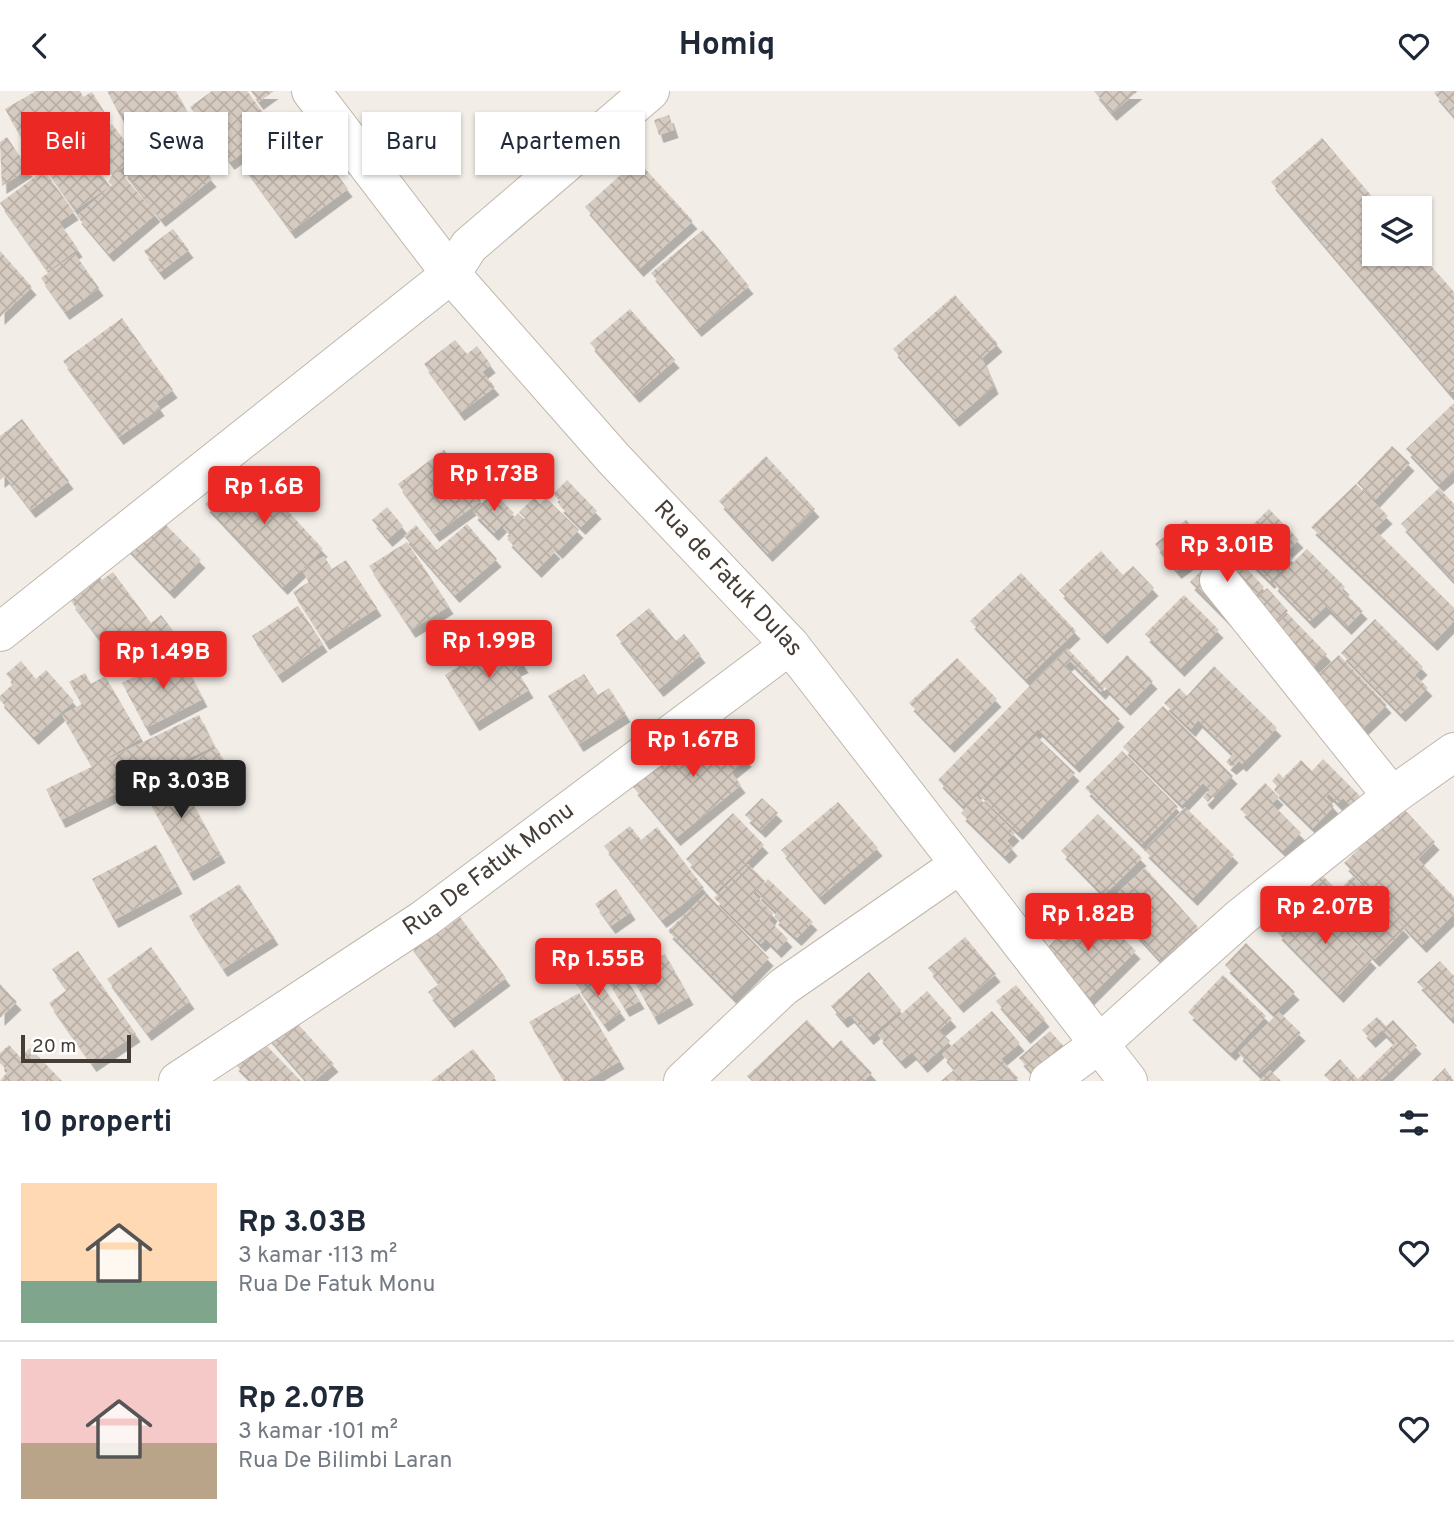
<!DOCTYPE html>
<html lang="id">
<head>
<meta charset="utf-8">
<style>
  body { margin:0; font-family:Overpass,sans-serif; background:#f6f6f7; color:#1f2937; height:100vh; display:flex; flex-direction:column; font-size:26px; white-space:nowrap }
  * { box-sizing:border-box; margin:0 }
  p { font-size:23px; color:#747a83 }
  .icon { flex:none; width:38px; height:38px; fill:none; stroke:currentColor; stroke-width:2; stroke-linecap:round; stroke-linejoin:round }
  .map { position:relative; height:990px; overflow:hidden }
  .details { display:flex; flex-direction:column; background:#fff; flex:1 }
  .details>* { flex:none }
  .guide { position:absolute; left:21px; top:21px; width:700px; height:63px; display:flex; gap:14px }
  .fabs { position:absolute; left:1362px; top:105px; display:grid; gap:14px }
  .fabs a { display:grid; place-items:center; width:70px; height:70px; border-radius:0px; background:#fff; box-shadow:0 2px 5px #0004; font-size:35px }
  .scale { position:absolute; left:21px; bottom:18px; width:110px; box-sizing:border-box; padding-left:7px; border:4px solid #453d36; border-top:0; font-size:19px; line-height:24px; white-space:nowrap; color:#453d36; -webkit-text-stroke:5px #fff; paint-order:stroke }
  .price { position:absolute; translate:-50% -60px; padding:0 16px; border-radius:7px; background:#ec2824; color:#fff; font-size:23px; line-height:46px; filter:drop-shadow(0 2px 4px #0008) }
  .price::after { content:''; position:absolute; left:50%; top:42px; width:21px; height:16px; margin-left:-10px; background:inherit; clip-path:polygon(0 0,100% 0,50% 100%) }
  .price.current { background:#222; color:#fff }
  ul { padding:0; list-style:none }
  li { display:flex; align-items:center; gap:21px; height:175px; padding:0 21px }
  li+li { border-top:2px solid #e0e1e3 }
  li span { display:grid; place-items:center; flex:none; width:196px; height:140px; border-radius:0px; color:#555 }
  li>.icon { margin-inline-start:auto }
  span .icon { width:84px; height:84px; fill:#fffc; stroke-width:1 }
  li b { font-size:30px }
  h2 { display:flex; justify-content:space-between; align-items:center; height:84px; padding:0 21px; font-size:30px }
  .pill { padding:0 24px; border-radius:0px; background:#fff; box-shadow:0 2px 5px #0004; font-size:24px; line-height:63px }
  .pill.current { background:#ec2824; color:#fff }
  header { display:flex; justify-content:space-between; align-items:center; height:91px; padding:0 21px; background:#fff; font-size:32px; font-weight:700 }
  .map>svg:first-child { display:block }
  .building { fill:url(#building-cross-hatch); filter:url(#shadow) }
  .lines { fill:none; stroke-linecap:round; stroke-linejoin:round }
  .minor-casing { stroke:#c0b7ad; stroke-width:40 }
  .minor { stroke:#fff; stroke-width:38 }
  .labels { text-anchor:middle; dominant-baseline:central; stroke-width:5; stroke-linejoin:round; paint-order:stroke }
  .street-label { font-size:24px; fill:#453d36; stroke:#fff }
</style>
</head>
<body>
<header><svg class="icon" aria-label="back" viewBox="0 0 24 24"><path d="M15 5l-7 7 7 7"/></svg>Homiq<svg class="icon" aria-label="heart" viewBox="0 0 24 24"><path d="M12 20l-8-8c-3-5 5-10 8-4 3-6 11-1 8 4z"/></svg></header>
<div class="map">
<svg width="1454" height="990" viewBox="0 0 1454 990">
  <defs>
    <pattern id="building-cross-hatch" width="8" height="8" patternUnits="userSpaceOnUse" patternTransform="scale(1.75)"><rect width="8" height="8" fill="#d6cbc0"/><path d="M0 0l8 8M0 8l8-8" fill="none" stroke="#b9afa6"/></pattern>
    <filter id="shadow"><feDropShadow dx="4.5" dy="8" stdDeviation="0" flood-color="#0004"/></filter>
  </defs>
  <rect width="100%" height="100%" fill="#f2ede7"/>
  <!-- building -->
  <g class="building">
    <path d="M 36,0 L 80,0 L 83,6 L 92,1 L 105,22 L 31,64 L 5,18 Z"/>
    <path d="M 107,0 L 176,0 L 189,25 L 142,49 L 128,23 L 121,26 Z"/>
    <path d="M 212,0 L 247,0 L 275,38 L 230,71 L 190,16 Z"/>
    <path d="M 251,0 L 274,0 L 259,11 Z"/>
    <path d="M 1094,0 L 1138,0 L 1112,22 Z"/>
    <path d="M 1437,0 L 1454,0 L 1454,25 L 1434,2 Z"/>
    <path d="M 669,24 L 674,39 L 659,44 L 654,29 Z"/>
    <path d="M 299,32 L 348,98 L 291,140 L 243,74 Z"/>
    <path d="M 112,33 L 137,66 L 113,83 L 89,52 Z"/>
    <path d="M 180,34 L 205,65 L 198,71 L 212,88 L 161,128 L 123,79 Z"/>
    <path d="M 7,46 L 28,78 L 2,95 L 0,51 Z"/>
    <path d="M 1322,47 L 1382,117 L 1374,117 L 1374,163 L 1419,161 L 1454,201 L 1454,301 L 1449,301 L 1271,91 Z"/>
    <path d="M 77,49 L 110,95 L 75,119 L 43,73 Z"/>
    <path d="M 637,69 L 693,130 L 639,178 L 585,116 Z"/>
    <path d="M 44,79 L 74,121 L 59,131 L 78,158 L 48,180 L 0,112 Z"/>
    <path d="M 120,81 L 156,123 L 109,163 L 77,125 L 112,94 L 108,91 L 113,83 Z"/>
    <path d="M 173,138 L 189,159 L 160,181 L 144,160 Z"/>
    <path d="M 703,139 L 749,195 L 697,238 L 651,182 Z"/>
    <path d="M 0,160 L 32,196 L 0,226 Z"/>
    <path d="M 75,163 L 99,197 L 65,221 L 41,187 Z"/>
    <path d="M 955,204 L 998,253 L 982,267 L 994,295 L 955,328 L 893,258 Z"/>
    <path d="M 630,218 L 675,269 L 635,304 L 590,252 Z"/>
    <path d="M 122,227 L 173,299 L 156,311 L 160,317 L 119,346 L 63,270 Z"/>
    <path d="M 455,249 L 467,263 L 477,255 L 491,274 L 482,281 L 495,296 L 460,322 L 424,273 Z"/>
    <path d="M 1454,312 L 1454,380 L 1439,393 L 1406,358 Z"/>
    <path d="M 22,328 L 69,390 L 31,419 L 5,385 L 0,389 L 0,345 Z"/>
    <path d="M 1392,355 L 1410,372 L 1375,409 L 1357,392 Z"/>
    <path d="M 444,359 L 481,410 L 435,443 L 398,393 Z"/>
    <path d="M 766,365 L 815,418 L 768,463 L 719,410 Z"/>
    <path d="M 246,375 L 323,458 L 283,496 L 205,413 Z"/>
    <path d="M 567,389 L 597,420 L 581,436 L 559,414 L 561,411 L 553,403 Z"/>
    <path d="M 1356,393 L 1388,425 L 1374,438 L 1454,517 L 1454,530 L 1433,552 L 1311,436 Z"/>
    <path d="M 1439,397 L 1454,413 L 1454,490 L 1401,433 Z"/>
    <path d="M 493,401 L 514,422 L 494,442 L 473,421 Z"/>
    <path d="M 534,407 L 540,413 L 546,407 L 579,439 L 558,460 L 519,421 Z"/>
    <path d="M 387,416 L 403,435 L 388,448 L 372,429 Z"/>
    <path d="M 1269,418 L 1299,449 L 1286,461 L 1293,468 L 1270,490 L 1233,453 Z"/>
    <path d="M 518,422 L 556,460 L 537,479 L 507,448 L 511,445 L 503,437 Z"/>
    <path d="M 1186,429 L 1208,457 L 1177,480 L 1155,453 Z"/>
    <path d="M 164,432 L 201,469 L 170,500 L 124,453 Z"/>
    <path d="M 467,433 L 497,468 L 455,504 L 404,445 L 416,434 L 437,459 Z"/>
    <path d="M 407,451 L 449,515 L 411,539 L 369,475 Z"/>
    <path d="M 1226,456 L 1264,496 L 1229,530 L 1190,491 Z"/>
    <path d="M 1307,458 L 1345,496 L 1342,499 L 1363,520 L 1347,536 L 1326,515 L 1310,530 L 1273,492 Z"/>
    <path d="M 1101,460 L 1123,484 L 1133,475 L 1154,497 L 1103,545 L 1059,499 Z"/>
    <path d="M 324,465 L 332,478 L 346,469 L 377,517 L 325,551 L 293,501 L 309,491 L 302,479 Z"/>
    <path d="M 113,481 L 151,532 L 161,524 L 178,546 L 132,581 L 124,570 L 119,574 L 71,510 L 83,501 L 79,496 L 97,482 L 102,489 Z"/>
    <path d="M 1021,482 L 1076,540 L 1026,588 L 970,530 Z"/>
    <path d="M 1267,497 L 1288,520 L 1252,554 L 1231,531 Z"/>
    <path d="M 1184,504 L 1219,539 L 1180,578 L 1145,543 Z"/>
    <path d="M 298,515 L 323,553 L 278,584 L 252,545 Z"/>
    <path d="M 649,517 L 676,550 L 684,543 L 701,564 L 659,598 L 616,544 Z"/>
    <path d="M 1288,523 L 1327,563 L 1292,597 L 1253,557 Z"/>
    <path d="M 1375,528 L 1423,576 L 1415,584 L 1428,597 L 1401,623 L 1341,562 Z"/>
    <path d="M 506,545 L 524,574 L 516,578 L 529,599 L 475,632 L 445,584 Z"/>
    <path d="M 1067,557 L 1100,592 L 1127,564 L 1153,590 L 1126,617 L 1105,596 L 1101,601 L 1070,570 L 1065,575 L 1120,628 L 1075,674 L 1038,638 L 963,715 L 938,689 Z"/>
    <path d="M 179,562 L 203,608 L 146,637 L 122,592 Z"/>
    <path d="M 1339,564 L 1387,614 L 1342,657 L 1294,606 Z"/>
    <path d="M 957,567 L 997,608 L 950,654 L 909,612 Z"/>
    <path d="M 21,570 L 36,588 L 46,579 L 74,610 L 34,646 L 0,609 L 0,605 L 14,592 L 6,583 Z"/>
    <path d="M 1214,575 L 1277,637 L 1242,673 L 1239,670 L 1232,676 L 1226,671 L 1233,663 L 1198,629 L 1191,638 L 1164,612 L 1179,597 L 1187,605 Z"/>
    <path d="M 85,582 L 91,593 L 105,585 L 141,647 L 92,676 L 62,624 L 82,613 L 69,591 Z"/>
    <path d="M 584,583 L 598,604 L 609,597 L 626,623 L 579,653 L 548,605 Z"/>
    <path d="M 1163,615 L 1233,685 L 1208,711 L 1203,706 L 1210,699 L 1203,692 L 1182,714 L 1123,656 Z"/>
    <path d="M 199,624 L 214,655 L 61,729 L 46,698 Z"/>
    <path d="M 715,628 L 747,668 L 731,681 L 741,694 L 676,747 L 633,696 Z"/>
    <path d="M 1036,645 L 1075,682 L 1018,741 L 979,704 Z"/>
    <path d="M 217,657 L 230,683 L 191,703 L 177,677 Z"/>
    <path d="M 1122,660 L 1178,716 L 1142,753 L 1085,697 Z"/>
    <path d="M 1323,668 L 1360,705 L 1350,714 L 1343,707 L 1338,712 L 1329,703 L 1326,706 L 1334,715 L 1313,737 L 1274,699 L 1277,695 L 1272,690 L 1279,682 L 1283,687 L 1301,669 L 1312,680 Z"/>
    <path d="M 173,677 L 221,764 L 189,782 L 140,694 Z"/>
    <path d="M 1265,692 L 1279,706 L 1272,713 L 1301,742 L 1283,760 L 1240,718 Z"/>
    <path d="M 977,705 L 1015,742 L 1007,750 L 1013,757 L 1005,765 L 961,722 Z"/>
    <path d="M 762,707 L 778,722 L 761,739 L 745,724 Z"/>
    <path d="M 838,711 L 878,757 L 820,806 L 781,759 Z"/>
    <path d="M 1185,716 L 1234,764 L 1193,807 L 1144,759 Z"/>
    <path d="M 1402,716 L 1435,751 L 1418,768 L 1454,806 L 1454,823 L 1422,854 L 1344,772 Z"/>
    <path d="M 733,722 L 764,754 L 717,800 L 686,768 Z"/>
    <path d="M 1098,723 L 1142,767 L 1104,804 L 1061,760 Z"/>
    <path d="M 630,735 L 641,749 L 657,736 L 704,797 L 662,829 L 604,755 Z"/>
    <path d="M 156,754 L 178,795 L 114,829 L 92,788 Z"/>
    <path d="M 748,773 L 765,790 L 753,802 L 773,822 L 769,829 L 788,848 L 777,859 L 766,848 L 761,853 L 714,807 Z"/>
    <path d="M 1145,777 L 1198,836 L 1161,870 L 1107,811 Z"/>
    <path d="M 1321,783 L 1338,800 L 1353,785 L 1405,838 L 1375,868 L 1306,798 Z"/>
    <path d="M 768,788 L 813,831 L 797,847 L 774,826 L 777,821 L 756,801 Z"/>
    <path d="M 239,793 L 274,846 L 223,878 L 189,825 Z"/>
    <path d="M 616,798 L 631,821 L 611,835 L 595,813 Z"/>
    <path d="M 706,802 L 769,867 L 732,905 L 668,840 Z"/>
    <path d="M 1310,807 L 1372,869 L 1339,904 L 1277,841 Z"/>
    <path d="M 1090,814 L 1136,860 L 1086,910 L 1040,864 Z"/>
    <path d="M 460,826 L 506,887 L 450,929 L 428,901 L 439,893 L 409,852 L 437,831 L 443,839 Z"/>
    <path d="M 965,846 L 996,883 L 959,914 L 928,877 Z"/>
    <path d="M 1246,852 L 1295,901 L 1273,922 L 1225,874 Z"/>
    <path d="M 640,853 L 649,868 L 624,884 L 640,910 L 625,918 L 600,876 Z"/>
    <path d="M 151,856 L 190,910 L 147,942 L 107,888 Z"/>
    <path d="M 78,860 L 136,943 L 92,973 L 49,912 L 67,899 L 52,878 Z"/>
    <path d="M 665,863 L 689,906 L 654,926 L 630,882 Z"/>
    <path d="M 1440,870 L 1454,885 L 1453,929 L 1417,891 Z"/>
    <path d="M 592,881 L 621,921 L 604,933 L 576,893 Z"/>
    <path d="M 869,881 L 901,919 L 869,946 L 850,924 L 843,929 L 831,915 Z"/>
    <path d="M 1223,884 L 1266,925 L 1231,962 L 1188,921 Z"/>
    <path d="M 0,893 L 17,911 L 0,927 Z"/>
    <path d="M 1016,894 L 1045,928 L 1026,945 L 996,910 Z"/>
    <path d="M 927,900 L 952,928 L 939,939 L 950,950 L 923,974 L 912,961 L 901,970 L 878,944 Z"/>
    <path d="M 579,902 L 620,970 L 586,990 L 564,990 L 529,931 Z"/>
    <path d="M 992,920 L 1020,952 L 1001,968 L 1019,988 L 941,990 L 955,978 L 942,963 Z"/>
    <path d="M 1279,921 L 1301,942 L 1259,983 L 1238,962 Z"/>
    <path d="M 288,922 L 334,973 L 314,990 L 307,990 L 266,943 Z"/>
    <path d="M 1377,926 L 1386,935 L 1393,929 L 1417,955 L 1380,990 L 1330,990 L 1324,984 L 1340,968 L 1358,988 L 1395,952 L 1382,939 L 1371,949 L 1362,939 Z"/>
    <path d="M 807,929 L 833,957 L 841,949 L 872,982 L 864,990 L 752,990 L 747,985 Z"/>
    <path d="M 1050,940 L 1067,959 L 1036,986 L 1019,967 Z"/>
    <path d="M 259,947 L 301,990 L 252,990 L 234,972 Z"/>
    <path d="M 9,954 L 20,966 L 30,957 L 62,990 L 0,990 L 8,980 L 0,972 L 0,962 Z"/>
    <path d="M 473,958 L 495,986 L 490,990 L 431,990 Z"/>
    <path d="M 1445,977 L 1454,990 L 1432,990 Z"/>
    <path d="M 1270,979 L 1281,990 L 1259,990 Z"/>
  </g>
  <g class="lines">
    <defs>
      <g id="minor">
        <path id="s1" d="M 311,0 L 451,183 L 614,368 L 790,554 L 1128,990"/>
        <path d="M 1219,489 L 1392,705"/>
        <path d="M 0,541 L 451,183 L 469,155 L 650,0"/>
        <path id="s2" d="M 178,990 L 424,828 L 790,554"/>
        <path d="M 683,990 L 783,896 L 959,774"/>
        <path d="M 1049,990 L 1099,953 L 1241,826 L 1392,705 L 1454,661"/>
      </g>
    </defs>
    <!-- minor casing -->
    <use href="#minor" class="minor-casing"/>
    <!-- minor -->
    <use href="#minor" class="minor"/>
  </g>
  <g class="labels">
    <!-- street labels -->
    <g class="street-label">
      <text stroke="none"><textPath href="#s1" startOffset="642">Rua de Fatuk Dulas</textPath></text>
      <text stroke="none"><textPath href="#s2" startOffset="376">Rua De Fatuk Monu</textPath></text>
    </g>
  </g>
</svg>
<div class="fabs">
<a><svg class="icon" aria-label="layers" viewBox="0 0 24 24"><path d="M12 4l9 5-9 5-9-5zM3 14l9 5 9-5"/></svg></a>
</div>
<div class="scale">20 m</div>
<b class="price" style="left:494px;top:422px">Rp 1.73B</b>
<b class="price" style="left:264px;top:435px">Rp 1.6B</b>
<b class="price" style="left:1227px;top:493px">Rp 3.01B</b>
<b class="price" style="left:489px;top:589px">Rp 1.99B</b>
<b class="price" style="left:163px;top:600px">Rp 1.49B</b>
<b class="price" style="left:693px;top:688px">Rp 1.67B</b>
<b class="price current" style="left:181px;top:729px">Rp 3.03B</b>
<b class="price" style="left:1325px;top:855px">Rp 2.07B</b>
<b class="price" style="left:1088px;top:862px">Rp 1.82B</b>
<b class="price" style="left:598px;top:907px">Rp 1.55B</b>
<div class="guide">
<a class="pill current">Beli</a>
<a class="pill">Sewa</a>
<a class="pill">Filter</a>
<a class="pill">Baru</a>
<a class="pill">Apartemen</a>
</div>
</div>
<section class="details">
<h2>10 properti<svg class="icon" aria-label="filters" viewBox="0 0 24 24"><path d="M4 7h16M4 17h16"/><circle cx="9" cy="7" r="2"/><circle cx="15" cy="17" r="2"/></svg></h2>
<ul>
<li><span style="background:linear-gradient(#ffd9b3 70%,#7fa58c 0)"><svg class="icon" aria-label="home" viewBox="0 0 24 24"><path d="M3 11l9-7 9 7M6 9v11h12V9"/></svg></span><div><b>Rp 3.03B</b><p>3 kamar · 113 m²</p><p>Rua De Fatuk Monu</p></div><svg class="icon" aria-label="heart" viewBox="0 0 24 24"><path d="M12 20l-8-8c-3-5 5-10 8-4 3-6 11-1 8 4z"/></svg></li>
<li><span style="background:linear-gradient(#f6c9c9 60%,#b9a48a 0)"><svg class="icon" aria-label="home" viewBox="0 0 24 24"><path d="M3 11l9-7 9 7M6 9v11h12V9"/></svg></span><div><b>Rp 2.07B</b><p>3 kamar · 101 m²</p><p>Rua De Bilimbi Laran</p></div><svg class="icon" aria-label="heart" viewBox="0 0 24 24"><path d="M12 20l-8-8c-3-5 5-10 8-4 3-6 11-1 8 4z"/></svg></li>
</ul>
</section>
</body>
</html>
